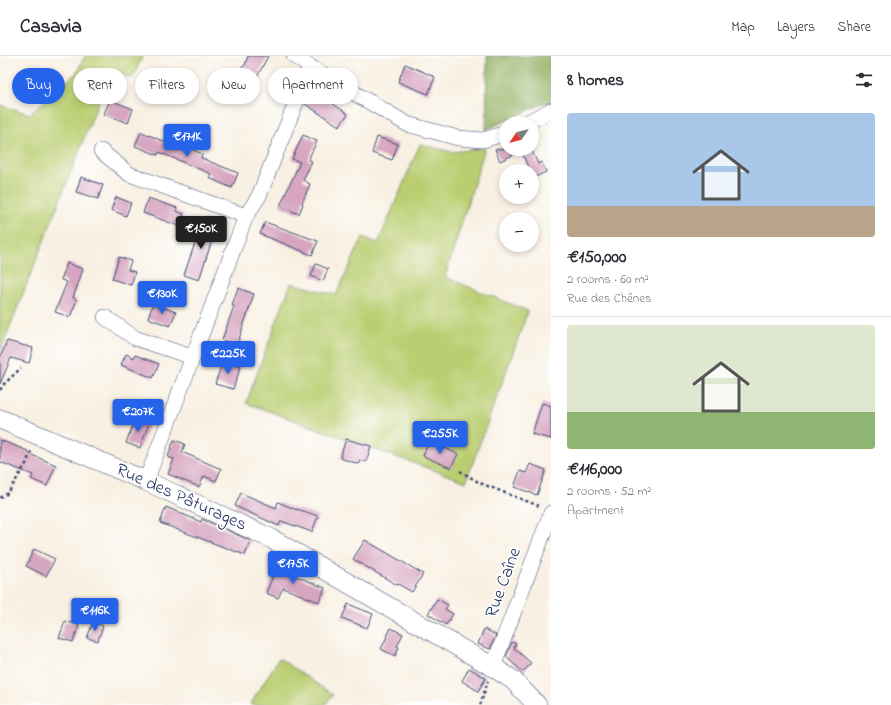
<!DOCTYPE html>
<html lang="en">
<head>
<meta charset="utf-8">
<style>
  body { margin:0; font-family:"Indie Flower",sans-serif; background:#f7f7f7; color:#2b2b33; height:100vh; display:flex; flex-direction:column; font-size:15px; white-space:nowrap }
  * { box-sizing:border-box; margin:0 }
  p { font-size:13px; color:#7c7c81 }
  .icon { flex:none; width:22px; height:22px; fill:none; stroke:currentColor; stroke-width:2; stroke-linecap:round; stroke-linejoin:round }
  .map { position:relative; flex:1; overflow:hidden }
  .panel { display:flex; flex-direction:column; background:#fff; width:340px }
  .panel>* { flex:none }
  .hud { position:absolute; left:12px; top:12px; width:380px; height:36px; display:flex; gap:8px }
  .needle { width:26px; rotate:235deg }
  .controls { position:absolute; left:499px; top:60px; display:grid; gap:8px }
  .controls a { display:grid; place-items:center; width:40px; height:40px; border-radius:50%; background:#fff; box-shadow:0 2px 6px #0003; font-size:20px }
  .price { position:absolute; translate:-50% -34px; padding:0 9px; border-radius:4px; background:#2563eb; color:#fff; font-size:13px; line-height:26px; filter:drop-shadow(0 1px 2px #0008) }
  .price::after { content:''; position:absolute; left:50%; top:24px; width:12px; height:9px; margin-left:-6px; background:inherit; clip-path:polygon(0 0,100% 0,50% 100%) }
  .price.current { background:#222; color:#fff }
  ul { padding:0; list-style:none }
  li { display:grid; align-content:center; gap:8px; height:212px; padding:0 16px }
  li+li { border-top:1px solid #e1e1e2 }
  li span { display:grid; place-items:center; height:124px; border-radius:4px; color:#555 }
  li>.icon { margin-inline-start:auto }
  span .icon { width:72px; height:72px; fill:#fffc; stroke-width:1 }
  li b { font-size:17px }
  h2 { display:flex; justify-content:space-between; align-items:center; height:48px; padding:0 16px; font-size:17px }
  .tag { padding:0 14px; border-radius:18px; background:#fff; box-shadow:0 2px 6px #0003; font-size:14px; line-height:36px }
  .tag.current { background:#2563eb; color:#fff }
  header { display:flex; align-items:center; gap:24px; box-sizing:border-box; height:56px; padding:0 20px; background:#fff; border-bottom:1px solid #e1e1e2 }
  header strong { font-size:19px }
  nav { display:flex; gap:22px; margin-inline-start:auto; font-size:14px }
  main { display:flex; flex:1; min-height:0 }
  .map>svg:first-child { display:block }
  .green { fill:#bacd70; stroke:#6a7e67 }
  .forest { fill:#93b062; stroke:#577060 }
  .building { fill:#d7a5c0 }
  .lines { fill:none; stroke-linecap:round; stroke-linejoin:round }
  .minor-casing { stroke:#3c4c72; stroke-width:16 }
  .tertiary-casing { stroke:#3c4c72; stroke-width:20 }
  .path { stroke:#3c4c72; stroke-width:2.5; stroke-dasharray:3 3; stroke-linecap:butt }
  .minor { stroke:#fff; stroke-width:15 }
  .tertiary { stroke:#fff; stroke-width:19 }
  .labels { text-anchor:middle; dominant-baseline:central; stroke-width:3.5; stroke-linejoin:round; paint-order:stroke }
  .street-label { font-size:18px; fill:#1b2f5e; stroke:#fff }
</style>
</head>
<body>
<header>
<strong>Casavia</strong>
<nav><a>Map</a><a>Layers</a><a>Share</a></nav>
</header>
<main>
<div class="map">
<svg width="551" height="649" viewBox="0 0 551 649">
  <rect width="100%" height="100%" fill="#fff"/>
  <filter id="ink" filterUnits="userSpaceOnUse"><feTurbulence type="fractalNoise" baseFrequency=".025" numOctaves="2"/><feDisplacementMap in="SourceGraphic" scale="8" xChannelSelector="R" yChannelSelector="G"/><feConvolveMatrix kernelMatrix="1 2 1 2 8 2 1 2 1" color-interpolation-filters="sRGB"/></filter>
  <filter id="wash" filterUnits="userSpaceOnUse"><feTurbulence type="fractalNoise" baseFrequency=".012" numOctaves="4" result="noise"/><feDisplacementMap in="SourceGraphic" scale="16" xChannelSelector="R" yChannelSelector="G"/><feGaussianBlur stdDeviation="0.9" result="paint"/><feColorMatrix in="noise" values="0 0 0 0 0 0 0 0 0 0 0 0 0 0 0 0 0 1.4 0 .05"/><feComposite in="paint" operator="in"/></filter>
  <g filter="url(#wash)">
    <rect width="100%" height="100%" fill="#f8f0e2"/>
    <!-- green -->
    <g class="green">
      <path d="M 85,0 L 143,0 L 132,22 L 118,18 L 110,33 L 104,32 L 0,296 L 0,49 L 30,58 L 76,17 Z"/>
      <path d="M 420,88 L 452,96 L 485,92 L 445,221 L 528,255 L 466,426 L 246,347 L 291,227 L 336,239 L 363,181 L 378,187 Z"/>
      <path d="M 279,602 L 333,639 L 325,649 L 250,649 Z"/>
    </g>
    <!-- forest -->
    <path class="forest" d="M 487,0 L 551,0 L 551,44 L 486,74 Z"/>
    <g id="blocks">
      <!-- building -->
      <g class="building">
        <path d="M 248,0 L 268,0 L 257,21 L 239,14 L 245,9 Z"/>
        <path d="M 405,8 L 435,21 L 428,38 L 398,26 Z"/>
        <path d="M 311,33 L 348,58 L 339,70 L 305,48 Z"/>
        <path d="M 110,44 L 133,53 L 128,67 L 104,58 Z"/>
        <path d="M 141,76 L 178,91 L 181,82 L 192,86 L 189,92 L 202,98 L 201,102 L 238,117 L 232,132 L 209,122 L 211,118 L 159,96 L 158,99 L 135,90 Z"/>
        <path d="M 303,79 L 317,85 L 308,104 L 312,105 L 303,124 L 310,128 L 302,147 L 303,148 L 299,158 L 280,150 L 300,106 L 292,103 Z"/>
        <path d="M 377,81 L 398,88 L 392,104 L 372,97 Z"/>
        <path d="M 495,93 L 531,93 L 538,108 L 542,106 L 546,116 L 533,122 L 532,115 L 530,115 L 521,95 L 500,105 Z"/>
        <path d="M 81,121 L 103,129 L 98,143 L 76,136 Z"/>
        <path d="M 116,141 L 131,147 L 126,160 L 111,154 Z"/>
        <path d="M 148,142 L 177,152 L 176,155 L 184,158 L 179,170 L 143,157 Z"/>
        <path d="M 203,164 L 217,169 L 199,224 L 184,219 Z"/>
        <path d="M 265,166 L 318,185 L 312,199 L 260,178 Z"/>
        <path d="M 119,201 L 131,205 L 128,214 L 135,216 L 131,229 L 112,223 Z"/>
        <path d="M 67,207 L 83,213 L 73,242 L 77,244 L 70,261 L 55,256 L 67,226 L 61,224 Z"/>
        <path d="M 316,208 L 328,213 L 323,225 L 311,220 Z"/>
        <path d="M 238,232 L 254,238 L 237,289 L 222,284 L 234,250 L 232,249 Z"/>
        <path d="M 153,248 L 176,256 L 170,270 L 148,262 Z"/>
        <path d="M 7,285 L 33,292 L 29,307 L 11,302 L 0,328 L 0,302 Z"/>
        <path d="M 126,298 L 134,302 L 135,299 L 159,308 L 153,322 L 121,309 Z"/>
        <path d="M 223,304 L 241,310 L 233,333 L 215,328 Z"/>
        <path d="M 542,347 L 551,350 L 551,383 L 532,378 Z"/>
        <path d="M 136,361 L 149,367 L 140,392 L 126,387 Z"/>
        <path d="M 346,383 L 371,390 L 366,406 L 360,404 L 359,408 L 340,402 Z"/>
        <path d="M 0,384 L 28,395 L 27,397 L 56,409 L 47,430 L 31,423 L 33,419 L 0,406 Z"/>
        <path d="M 174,384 L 185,388 L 182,396 L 221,413 L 216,425 L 204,420 L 199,431 L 168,418 L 174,403 L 168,401 Z"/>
        <path d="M 429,385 L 458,398 L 451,412 L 423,400 Z"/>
        <path d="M 530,408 L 546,414 L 537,439 L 514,431 L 520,415 L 526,417 Z"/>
        <path d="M 241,437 L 276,452 L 278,446 L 297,454 L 297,453 L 318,460 L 312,476 L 281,465 L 279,470 L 235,450 Z"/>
        <path d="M 166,451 L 201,466 L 202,463 L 251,485 L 245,499 L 160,467 Z"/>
        <path d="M 365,484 L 423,518 L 412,536 L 398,528 L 397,529 L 353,503 Z"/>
        <path d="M 34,493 L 55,503 L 46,520 L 26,510 Z"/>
        <path d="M 278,508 L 290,513 L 289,517 L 325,532 L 319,546 L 283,532 L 278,542 L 266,537 Z"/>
        <path d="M 437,543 L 448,549 L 445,553 L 453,558 L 446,569 L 428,558 Z"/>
        <path d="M 348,548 L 373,558 L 367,572 L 342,562 Z"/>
        <path d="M 65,565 L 79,569 L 73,586 L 59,582 Z"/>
        <path d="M 93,566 L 103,570 L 98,585 L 87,582 Z"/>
        <path d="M 391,572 L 403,578 L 397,590 L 399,591 L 395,600 L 381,593 Z"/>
        <path d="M 484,573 L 496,579 L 490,593 L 478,588 Z"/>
        <path d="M 512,586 L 516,588 L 514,592 L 531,607 L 523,616 L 506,601 Z"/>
        <path d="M 469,612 L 486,622 L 478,635 L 462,625 Z"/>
      </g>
    </g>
  </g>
  <g filter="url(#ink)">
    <use href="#blocks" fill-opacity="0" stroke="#3c4c72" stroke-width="1"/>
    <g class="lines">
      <defs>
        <g id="minor">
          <path d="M 294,0 L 310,11 L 407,68 L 458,82 L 483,84 L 506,77"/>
          <path d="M 526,67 L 551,54"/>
          <path d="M 101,95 L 129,118 L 246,160"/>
          <path d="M 105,261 L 135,282 L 192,301"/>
          <path d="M 146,425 L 246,160 L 259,140 L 310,11"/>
          <path d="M 493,611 L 551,457"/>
        </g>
        <path id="tertiary" d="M 0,363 L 146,425 L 270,482 L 493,611 L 513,624 L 537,649"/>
      </defs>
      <!-- minor casing -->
      <use href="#minor" class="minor-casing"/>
      <!-- tertiary casing -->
      <use href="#tertiary" class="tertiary-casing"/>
      <!-- path -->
      <g class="path">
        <path d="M 0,334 L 4,328 L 21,312"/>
        <path d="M 460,415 L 480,427 L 539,450"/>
        <path d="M 0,442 L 8,437 L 26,408 L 32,393"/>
        <path d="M 480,649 L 488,625"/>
      </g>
      <!-- minor -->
      <use href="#minor" class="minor"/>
      <!-- tertiary -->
      <use href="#tertiary" class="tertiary"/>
    </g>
  </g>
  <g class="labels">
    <!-- street labels -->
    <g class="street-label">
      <text transform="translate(181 442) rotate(24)">Rue des Pâturages</text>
      <text transform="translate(504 527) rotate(-70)">Rue Caîne</text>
    </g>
  </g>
</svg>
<div class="controls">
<a><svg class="needle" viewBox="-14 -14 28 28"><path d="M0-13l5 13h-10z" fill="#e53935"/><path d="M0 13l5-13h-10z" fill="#7c7c81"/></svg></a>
<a>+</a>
<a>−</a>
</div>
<b class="price" style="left:187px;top:102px">€171K</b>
<b class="price current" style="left:201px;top:194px">€150K</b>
<b class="price" style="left:162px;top:259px">€130K</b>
<b class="price" style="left:228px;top:319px">€225K</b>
<b class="price" style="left:138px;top:377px">€207K</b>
<b class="price" style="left:440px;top:399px">€255K</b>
<b class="price" style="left:293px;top:529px">€175K</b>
<b class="price" style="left:95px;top:576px">€116K</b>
<div class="hud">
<a class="tag current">Buy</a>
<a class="tag">Rent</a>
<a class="tag">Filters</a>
<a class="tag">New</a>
<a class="tag">Apartment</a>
</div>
</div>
<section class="panel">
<h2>8 homes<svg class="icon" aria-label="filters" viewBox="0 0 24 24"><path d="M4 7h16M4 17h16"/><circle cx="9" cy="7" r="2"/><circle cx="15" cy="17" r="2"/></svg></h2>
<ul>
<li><span style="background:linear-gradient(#a9c7e8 75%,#b9a48a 0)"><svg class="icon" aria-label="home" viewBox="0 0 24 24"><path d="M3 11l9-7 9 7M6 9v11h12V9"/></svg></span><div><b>€150,000</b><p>2 rooms · 60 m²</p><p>Rue des Chênes</p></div></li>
<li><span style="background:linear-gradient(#dfe7d0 70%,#8fb573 0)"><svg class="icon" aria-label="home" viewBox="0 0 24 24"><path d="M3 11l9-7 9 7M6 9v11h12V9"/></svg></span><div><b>€116,000</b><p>2 rooms · 52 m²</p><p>Apartment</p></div></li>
</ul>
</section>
</main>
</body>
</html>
